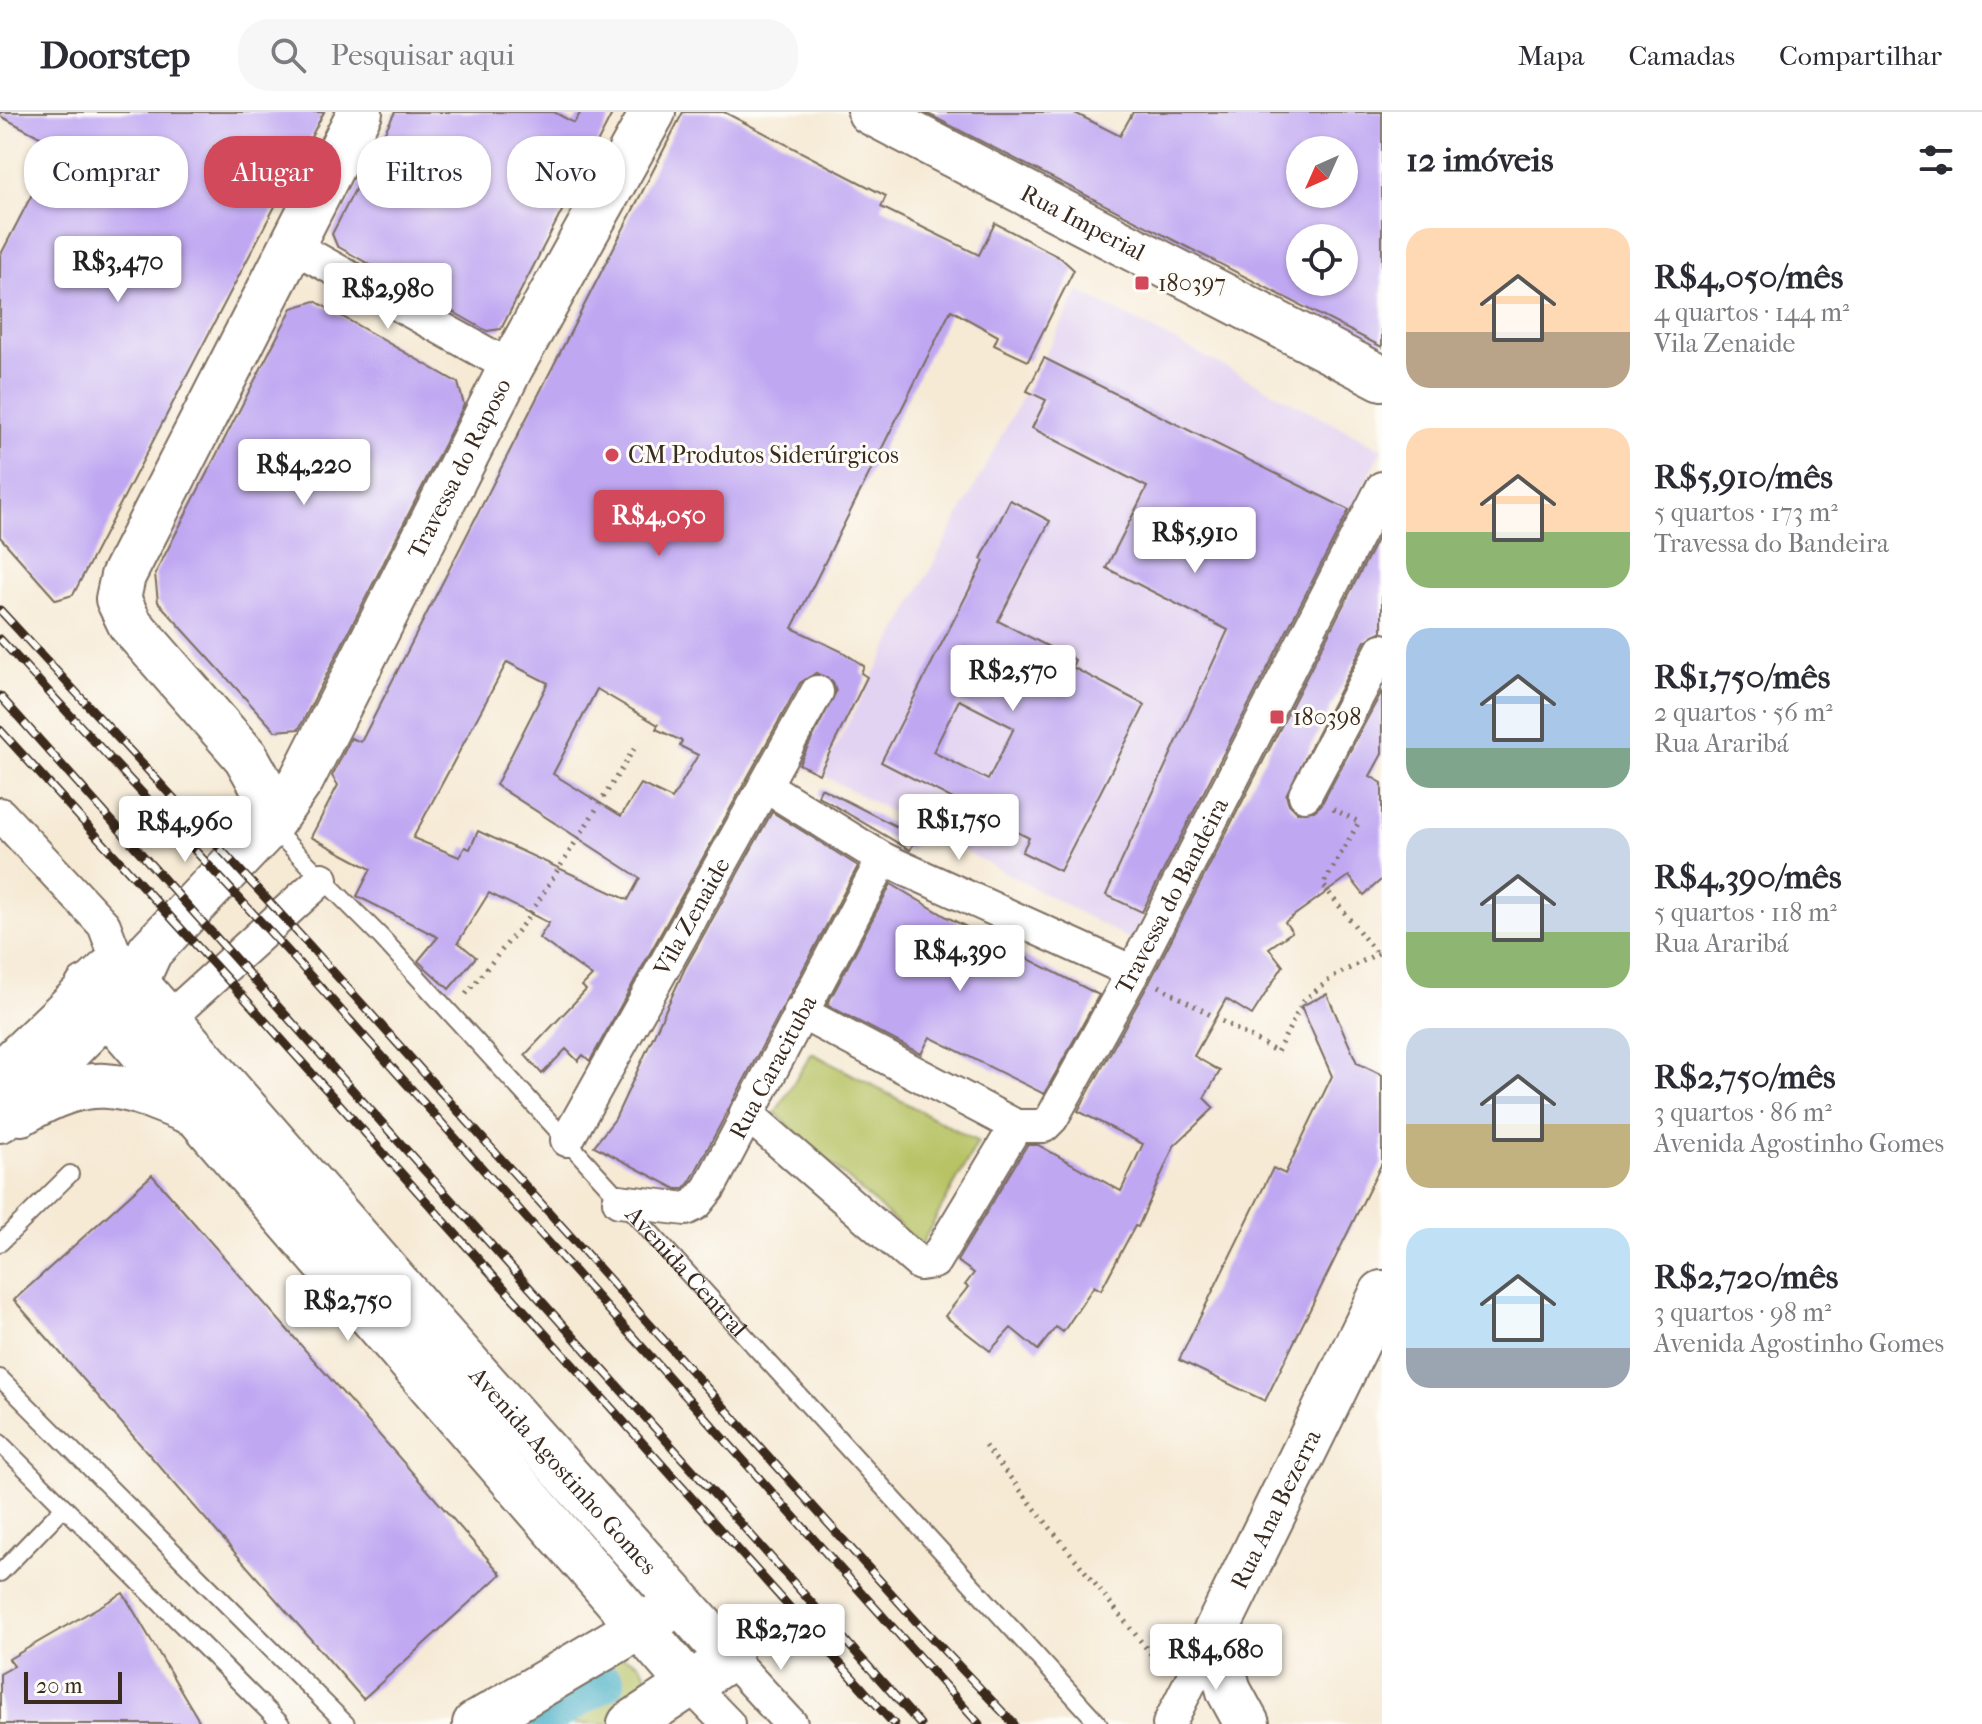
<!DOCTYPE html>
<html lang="pt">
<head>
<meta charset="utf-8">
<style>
  body { margin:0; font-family:"IM FELL French Canon",serif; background:#f7f7f7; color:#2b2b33; height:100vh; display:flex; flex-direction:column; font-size:30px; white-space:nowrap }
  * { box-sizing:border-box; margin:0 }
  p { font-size:26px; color:#7c7c81 }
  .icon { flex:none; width:44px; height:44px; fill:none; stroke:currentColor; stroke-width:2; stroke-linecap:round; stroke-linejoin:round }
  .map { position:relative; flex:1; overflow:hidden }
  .sheet { display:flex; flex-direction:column; background:#fff; width:600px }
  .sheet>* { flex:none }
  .banner { position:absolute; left:24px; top:24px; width:760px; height:72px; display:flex; gap:16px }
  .needle { width:52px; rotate:225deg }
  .controls { position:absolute; left:1286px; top:24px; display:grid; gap:16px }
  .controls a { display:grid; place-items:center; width:72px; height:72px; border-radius:50%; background:#fff; box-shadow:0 2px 6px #0004; font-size:40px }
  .scale { position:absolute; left:24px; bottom:20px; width:98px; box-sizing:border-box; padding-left:8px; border:4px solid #3b2a1e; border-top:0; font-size:22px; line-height:28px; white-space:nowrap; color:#3b2a1e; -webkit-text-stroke:6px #fdfcf7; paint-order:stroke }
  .price { position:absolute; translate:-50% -68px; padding:0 18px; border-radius:8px; background:#fff; color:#222; font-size:26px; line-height:52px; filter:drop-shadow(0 2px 4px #0008) }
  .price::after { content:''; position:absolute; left:50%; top:48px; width:24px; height:18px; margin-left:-12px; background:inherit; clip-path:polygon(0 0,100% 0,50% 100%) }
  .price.selected { background:#d1495b; color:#fff }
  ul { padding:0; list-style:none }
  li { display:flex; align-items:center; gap:24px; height:200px; padding:0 24px }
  li span { display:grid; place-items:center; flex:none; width:224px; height:160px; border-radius:24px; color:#555 }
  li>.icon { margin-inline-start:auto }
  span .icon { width:96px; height:96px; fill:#fffc; stroke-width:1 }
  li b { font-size:34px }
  h2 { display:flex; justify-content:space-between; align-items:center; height:96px; padding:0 24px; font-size:34px }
  .chip { padding:0 28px; border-radius:32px; background:#fff; box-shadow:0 2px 6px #0004; font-size:28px; line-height:72px }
  .chip.selected { background:#d1495b; color:#fff }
  header { display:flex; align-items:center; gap:48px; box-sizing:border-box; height:112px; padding:0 40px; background:#fff; border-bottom:2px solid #e1e1e2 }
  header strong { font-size:38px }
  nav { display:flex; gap:44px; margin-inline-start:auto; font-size:28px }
  .search { width:560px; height:72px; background:#f7f7f7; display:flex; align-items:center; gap:20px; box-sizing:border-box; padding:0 28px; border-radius:32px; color:#7c7c81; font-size:30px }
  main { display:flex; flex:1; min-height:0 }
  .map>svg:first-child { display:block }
  .built { fill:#e3d3f2 }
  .green { fill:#b7c365; stroke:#797642; stroke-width:2 }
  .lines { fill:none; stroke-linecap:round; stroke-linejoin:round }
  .canal { stroke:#47afc6; stroke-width:34 }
  .building { fill:#c0a7f2; fill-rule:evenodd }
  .lane-casing { stroke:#7c6d5e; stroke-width:20 }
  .street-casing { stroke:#7c6d5e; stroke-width:36 }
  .secondary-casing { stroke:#7c6d5e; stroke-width:48 }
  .highway-casing { stroke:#7c6d5e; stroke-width:48 }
  .path { stroke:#7c6d5e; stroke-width:5; stroke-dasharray:2 6; stroke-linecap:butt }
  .lane { stroke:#fff; stroke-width:16 }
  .street { stroke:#fff; stroke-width:32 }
  .secondary { stroke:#fff; stroke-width:44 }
  .highway { stroke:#fff; stroke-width:44 }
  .rail-casing { stroke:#3b2a1e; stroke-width:9 }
  .rail { stroke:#fdfcf7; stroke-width:6; stroke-dasharray:18; stroke-linecap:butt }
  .poi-dot { fill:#d1495b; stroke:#fdfcf7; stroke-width:3 }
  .labels { text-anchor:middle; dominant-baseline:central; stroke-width:6; stroke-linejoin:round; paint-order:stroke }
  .street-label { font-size:24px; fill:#3b2a1e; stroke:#fdfcf7 }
  .poi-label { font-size:24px; fill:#3b2a1e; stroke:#fdfcf7; text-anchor:start }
</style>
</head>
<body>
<header>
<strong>Doorstep</strong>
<div class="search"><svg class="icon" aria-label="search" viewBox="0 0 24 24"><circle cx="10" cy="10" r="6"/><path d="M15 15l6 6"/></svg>Pesquisar aqui</div>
<nav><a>Mapa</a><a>Camadas</a><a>Compartilhar</a></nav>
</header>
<main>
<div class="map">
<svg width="1382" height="1612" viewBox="0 0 1382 1612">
  <rect width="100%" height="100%" fill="#fdfcf7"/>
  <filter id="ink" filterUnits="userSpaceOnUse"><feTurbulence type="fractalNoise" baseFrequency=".0125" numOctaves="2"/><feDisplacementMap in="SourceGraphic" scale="16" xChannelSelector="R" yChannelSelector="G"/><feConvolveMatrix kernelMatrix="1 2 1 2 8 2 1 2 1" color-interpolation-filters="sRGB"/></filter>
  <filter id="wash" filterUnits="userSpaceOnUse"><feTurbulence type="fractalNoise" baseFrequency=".006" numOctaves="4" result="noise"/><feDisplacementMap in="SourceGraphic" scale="32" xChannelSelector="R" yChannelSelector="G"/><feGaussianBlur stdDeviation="1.8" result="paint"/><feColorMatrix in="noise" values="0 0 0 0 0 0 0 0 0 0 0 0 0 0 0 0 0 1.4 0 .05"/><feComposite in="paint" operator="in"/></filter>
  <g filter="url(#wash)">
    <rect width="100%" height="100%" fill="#f6ead5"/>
    <!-- built -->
    <path class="built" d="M 1079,179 L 1382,337 L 1131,828 L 821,662 Z"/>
    <!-- green -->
    <g class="green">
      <path d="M 812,941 L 978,1030 L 921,1133 L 775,1001 Z"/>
      <path d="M 607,1543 C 643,1547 645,1551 651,1587 L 610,1612 L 491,1612 Z"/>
    </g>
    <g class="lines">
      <!-- canal -->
      <path class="canal" d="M 540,1612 L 608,1571"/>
    </g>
    <g id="blocks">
      <!-- building -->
      <g class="building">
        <path d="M 0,0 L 324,0 L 73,483 L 56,488 L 0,425 L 0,144 L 57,34 L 0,4 Z"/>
        <path d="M 395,0 L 554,0 L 574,11 L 581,0 L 613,0 L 501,217 L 487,219 L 337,134 L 332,122 Z"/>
        <path d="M 683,0 L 724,0 L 886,84 L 881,95 L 979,143 L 995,111 L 1061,146 L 1074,158 L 1028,249 L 994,233 L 998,224 L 951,198 L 792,516 L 843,540 L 864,554 L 861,561 L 867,565 L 819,662 L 799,652 L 836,580 L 833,570 L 816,561 L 800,571 L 590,949 L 583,943 L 578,949 L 566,937 L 542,962 L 525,943 L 586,878 L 582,874 L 592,864 L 539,826 L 549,811 L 489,781 L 458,830 L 476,845 L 449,877 L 418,849 L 438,825 L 357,784 L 371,757 L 311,725 L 338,673 L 332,664 L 351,626 L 361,630 ZM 507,550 L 548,571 L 496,673 L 640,766 L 628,788 L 478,719 L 470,737 L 465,735 L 459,745 L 413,726 ZM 597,577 L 658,613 L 656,617 L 682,629 L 680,634 L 698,643 L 672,687 L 641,672 L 621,704 L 553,662 Z"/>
        <path d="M 924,0 L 1073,0 L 1120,24 L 1133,0 L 1382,0 L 1382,235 ZM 1300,38 L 1344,38 L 1344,82 L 1300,82 ZM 1300,126 L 1344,126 L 1344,170 L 1300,170 Z"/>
        <path d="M 315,189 L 458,271 L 464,293 L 299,617 L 275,619 L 158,490 L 155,462 L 292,196 Z"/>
        <path d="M 1044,246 L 1349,398 L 1142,800 L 1106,783 L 1228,518 L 1106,456 L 1147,375 L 1032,316 L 1046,288 L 1027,279 Z"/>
        <path d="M 1010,388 L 1050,409 L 998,509 L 1075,548 L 1072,555 L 1145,593 L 1060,759 L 1022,740 L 1029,726 L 881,650 L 984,449 L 981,447 ZM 959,588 L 1014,616 L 988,668 L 933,640 Z"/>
        <path d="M 1382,418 L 1382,519 L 1365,529 L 1286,683 L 1289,692 L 1297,700 L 1314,699 L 1321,693 L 1382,579 L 1382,642 L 1370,664 L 1382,671 L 1382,767 L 1364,783 L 1349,764 L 1285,810 L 1292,820 L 1269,836 L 1283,854 L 1252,903 L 1226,887 L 1194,944 L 1220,959 L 1204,986 L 1214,996 L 1174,1034 L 1138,1115 L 1135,1114 L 1101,1178 L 1094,1174 L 1063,1220 L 1056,1215 L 1038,1238 L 1011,1216 L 990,1239 L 945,1204 L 968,1175 L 965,1173 L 974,1161 L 957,1149 L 1027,1033 L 1038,1033 L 1121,1079 L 1143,1032 L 1078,999 L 1150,869 Z"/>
        <path d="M 821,676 L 917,725 L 910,738 L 818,684 Z"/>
        <path d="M 772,700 L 858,754 L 691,1068 L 684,1077 L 676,1077 L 594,1034 L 615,1007 L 685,856 Z"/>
        <path d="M 891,772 L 947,805 L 1099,883 L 1044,982 L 930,925 L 921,942 L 827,893 Z"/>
        <path d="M 1327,882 L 1357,951 L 1382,963 L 1382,1051 L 1265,1289 L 1179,1248 L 1273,1056 L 1285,1062 L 1332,964 L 1301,894 Z"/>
        <path d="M 152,1063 L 501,1462 L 363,1587 L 14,1188 Z"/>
        <path d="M 123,1481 L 201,1612 L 0,1612 L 0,1562 L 14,1554 L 9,1547 Z"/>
      </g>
    </g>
  </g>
  <g filter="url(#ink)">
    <use href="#blocks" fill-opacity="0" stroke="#7c6d5e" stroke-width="2"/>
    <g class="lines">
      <defs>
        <g id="lane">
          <path id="s1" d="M 270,714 L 381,825 L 1099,1612"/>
          <path d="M 0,1131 L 70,1062"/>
          <path d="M 0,1266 L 346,1612"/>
          <path d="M 0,1331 L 281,1612"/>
          <path d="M 0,1461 L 64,1395"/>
        </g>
        <g id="street">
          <path d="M 291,133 L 511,255"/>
          <path d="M 767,675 L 883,747 L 1133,860"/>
          <path d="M 1305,683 L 1382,538"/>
          <path d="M 0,702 L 104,813 L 118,850"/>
          <path id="s2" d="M 800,900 L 1016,1014 L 1044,1014 L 1052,1006 L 1133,860 L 1382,376"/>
          <path d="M 168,907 L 322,767"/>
          <path d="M 746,1001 L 920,1152 L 934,1150 L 1016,1014"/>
          <path id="s3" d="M 567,1028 L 817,580"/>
          <path id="s4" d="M 619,1089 L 686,1097 L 696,1092 L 709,1076 L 883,747"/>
          <path d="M 730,1546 L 791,1612"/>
          <path d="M 692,1575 L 728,1612"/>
          <path d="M 1169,1612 L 1214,1523"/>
        </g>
        <g id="secondary">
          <path id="s5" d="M 870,0 L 1382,266"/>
          <path d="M 270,713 L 265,679 L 246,645 L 130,512 L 118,487 L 123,464 L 360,0"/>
          <path id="s6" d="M 118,850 L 435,1215 L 730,1546 L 630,1612"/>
          <path d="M 87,876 L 692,1575"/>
          <path d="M 0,962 L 109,858"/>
          <path d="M 21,1001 C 91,960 119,970 190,1000"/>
          <path id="s7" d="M 0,1008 L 136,870 L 150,839 L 270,713 L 302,667 L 511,255 L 653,0"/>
          <path id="s8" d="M 1214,1523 L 1382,1181"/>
          <path d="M 475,1612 L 663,1501"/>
        </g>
        <path id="highway" d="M 1214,1523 L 1229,1579 L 1247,1612"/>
      </defs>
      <!-- lane casing -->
      <use href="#lane" class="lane-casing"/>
      <!-- street casing -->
      <use href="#street" class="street-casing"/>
      <!-- secondary casing -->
      <use href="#secondary" class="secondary-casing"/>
      <!-- highway casing -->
      <use href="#highway" class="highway-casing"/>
      <!-- path -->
      <g class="path">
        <path d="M 1333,697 L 1359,710 L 1323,773 L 1376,841"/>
        <path d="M 1159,874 L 1277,940 L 1304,888 L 1333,865 L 1382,839"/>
        <path d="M 466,882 L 527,807 L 634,637"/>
        <path d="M 985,1334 L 1163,1557"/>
      </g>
      <!-- lane -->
      <use href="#lane" class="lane"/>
      <!-- street -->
      <use href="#street" class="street"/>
      <!-- secondary -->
      <use href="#secondary" class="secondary"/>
      <!-- highway -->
      <use href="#highway" class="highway"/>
      <defs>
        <g id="rail">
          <path d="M 0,498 L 309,833 L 916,1509 L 1014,1612"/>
          <path d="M 0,527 L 296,848 L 979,1612"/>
          <path d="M 0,584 L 920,1612"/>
          <path d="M 0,618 L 248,890 L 894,1612"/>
        </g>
      </defs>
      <!-- rail casing -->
      <use href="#rail" class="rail-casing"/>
      <!-- rail -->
      <use href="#rail" class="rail"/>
    </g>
  </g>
  <!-- markers -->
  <g class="poi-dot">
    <rect x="1134" y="163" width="16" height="16" rx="4"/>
    <circle cx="612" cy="343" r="8"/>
    <rect x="1269" y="597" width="16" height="16" rx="4"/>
  </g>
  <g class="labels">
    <!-- street labels -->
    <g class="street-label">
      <text stroke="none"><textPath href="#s5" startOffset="240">Rua Imperial</textPath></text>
      <text stroke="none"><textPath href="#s7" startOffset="806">Travessa do Raposo</textPath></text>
      <text stroke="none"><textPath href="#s2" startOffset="536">Travessa do Bandeira</textPath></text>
      <text stroke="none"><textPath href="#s3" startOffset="256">Vila Zenaide</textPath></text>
      <text stroke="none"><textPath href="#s4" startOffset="236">Rua Caracituba</textPath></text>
      <text stroke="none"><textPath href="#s1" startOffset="610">Avenida Central</textPath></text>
      <text stroke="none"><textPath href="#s6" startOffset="676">Avenida Agostinho Gomes</textPath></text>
      <text stroke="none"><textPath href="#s8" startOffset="140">Rua Ana Bezerra</textPath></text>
    </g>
    <!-- poi labels -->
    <g class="poi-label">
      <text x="1158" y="171">180397</text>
      <text x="628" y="343">CM Produtos Siderúrgicos</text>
      <text x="1293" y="605">180398</text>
    </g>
  </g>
</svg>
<div class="controls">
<a><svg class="needle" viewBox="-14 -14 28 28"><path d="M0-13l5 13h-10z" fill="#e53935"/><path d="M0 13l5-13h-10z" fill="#7c7c81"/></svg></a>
<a><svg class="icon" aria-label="locate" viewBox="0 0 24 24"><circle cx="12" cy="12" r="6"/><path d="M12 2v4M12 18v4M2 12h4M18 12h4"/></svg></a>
</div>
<div class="scale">20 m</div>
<b class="price" style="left:118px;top:192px">R$3,470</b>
<b class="price" style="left:388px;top:219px">R$2,980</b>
<b class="price" style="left:304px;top:395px">R$4,220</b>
<b class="price selected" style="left:659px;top:446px">R$4,050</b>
<b class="price" style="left:1195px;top:463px">R$5,910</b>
<b class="price" style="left:1013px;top:601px">R$2,570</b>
<b class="price" style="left:959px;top:750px">R$1,750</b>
<b class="price" style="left:185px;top:752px">R$4,960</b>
<b class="price" style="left:960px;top:881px">R$4,390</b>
<b class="price" style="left:348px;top:1231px">R$2,750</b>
<b class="price" style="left:781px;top:1560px">R$2,720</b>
<b class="price" style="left:1216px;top:1580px">R$4,680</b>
<div class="banner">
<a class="chip">Comprar</a>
<a class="chip selected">Alugar</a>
<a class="chip">Filtros</a>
<a class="chip">Novo</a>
</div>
</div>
<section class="sheet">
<h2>12 imóveis<svg class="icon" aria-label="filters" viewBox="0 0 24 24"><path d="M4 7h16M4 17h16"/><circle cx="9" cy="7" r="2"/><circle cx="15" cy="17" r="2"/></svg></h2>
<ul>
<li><span style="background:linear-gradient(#ffd9b3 65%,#b9a48a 0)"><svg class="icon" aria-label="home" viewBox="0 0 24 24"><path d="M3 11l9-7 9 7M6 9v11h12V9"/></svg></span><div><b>R$4,050/mês</b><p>4 quartos · 144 m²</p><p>Vila Zenaide</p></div></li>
<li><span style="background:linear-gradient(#ffd9b3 65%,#8fb573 0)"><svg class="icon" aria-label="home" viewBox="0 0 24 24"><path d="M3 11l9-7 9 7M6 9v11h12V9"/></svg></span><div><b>R$5,910/mês</b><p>5 quartos · 173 m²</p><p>Travessa do Bandeira</p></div></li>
<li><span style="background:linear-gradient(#a9c7e8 75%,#7fa58c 0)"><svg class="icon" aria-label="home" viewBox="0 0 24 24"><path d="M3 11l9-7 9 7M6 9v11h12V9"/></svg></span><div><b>R$1,750/mês</b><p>2 quartos · 56 m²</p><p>Rua Araribá</p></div></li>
<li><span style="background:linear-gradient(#c9d6e8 65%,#8fb573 0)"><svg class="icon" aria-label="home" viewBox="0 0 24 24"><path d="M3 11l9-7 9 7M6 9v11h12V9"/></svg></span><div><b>R$4,390/mês</b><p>5 quartos · 118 m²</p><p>Rua Araribá</p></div></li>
<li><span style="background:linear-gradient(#c9d6e8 60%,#c2b280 0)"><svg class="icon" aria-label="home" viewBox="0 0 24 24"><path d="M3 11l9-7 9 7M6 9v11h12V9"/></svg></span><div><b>R$2,750/mês</b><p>3 quartos · 86 m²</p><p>Avenida Agostinho Gomes</p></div></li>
<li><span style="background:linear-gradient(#bfe0f5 75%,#9aa5b1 0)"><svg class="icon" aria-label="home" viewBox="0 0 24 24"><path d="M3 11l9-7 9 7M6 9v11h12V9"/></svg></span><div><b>R$2,720/mês</b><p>3 quartos · 98 m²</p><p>Avenida Agostinho Gomes</p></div></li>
</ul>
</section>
</main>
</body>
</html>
